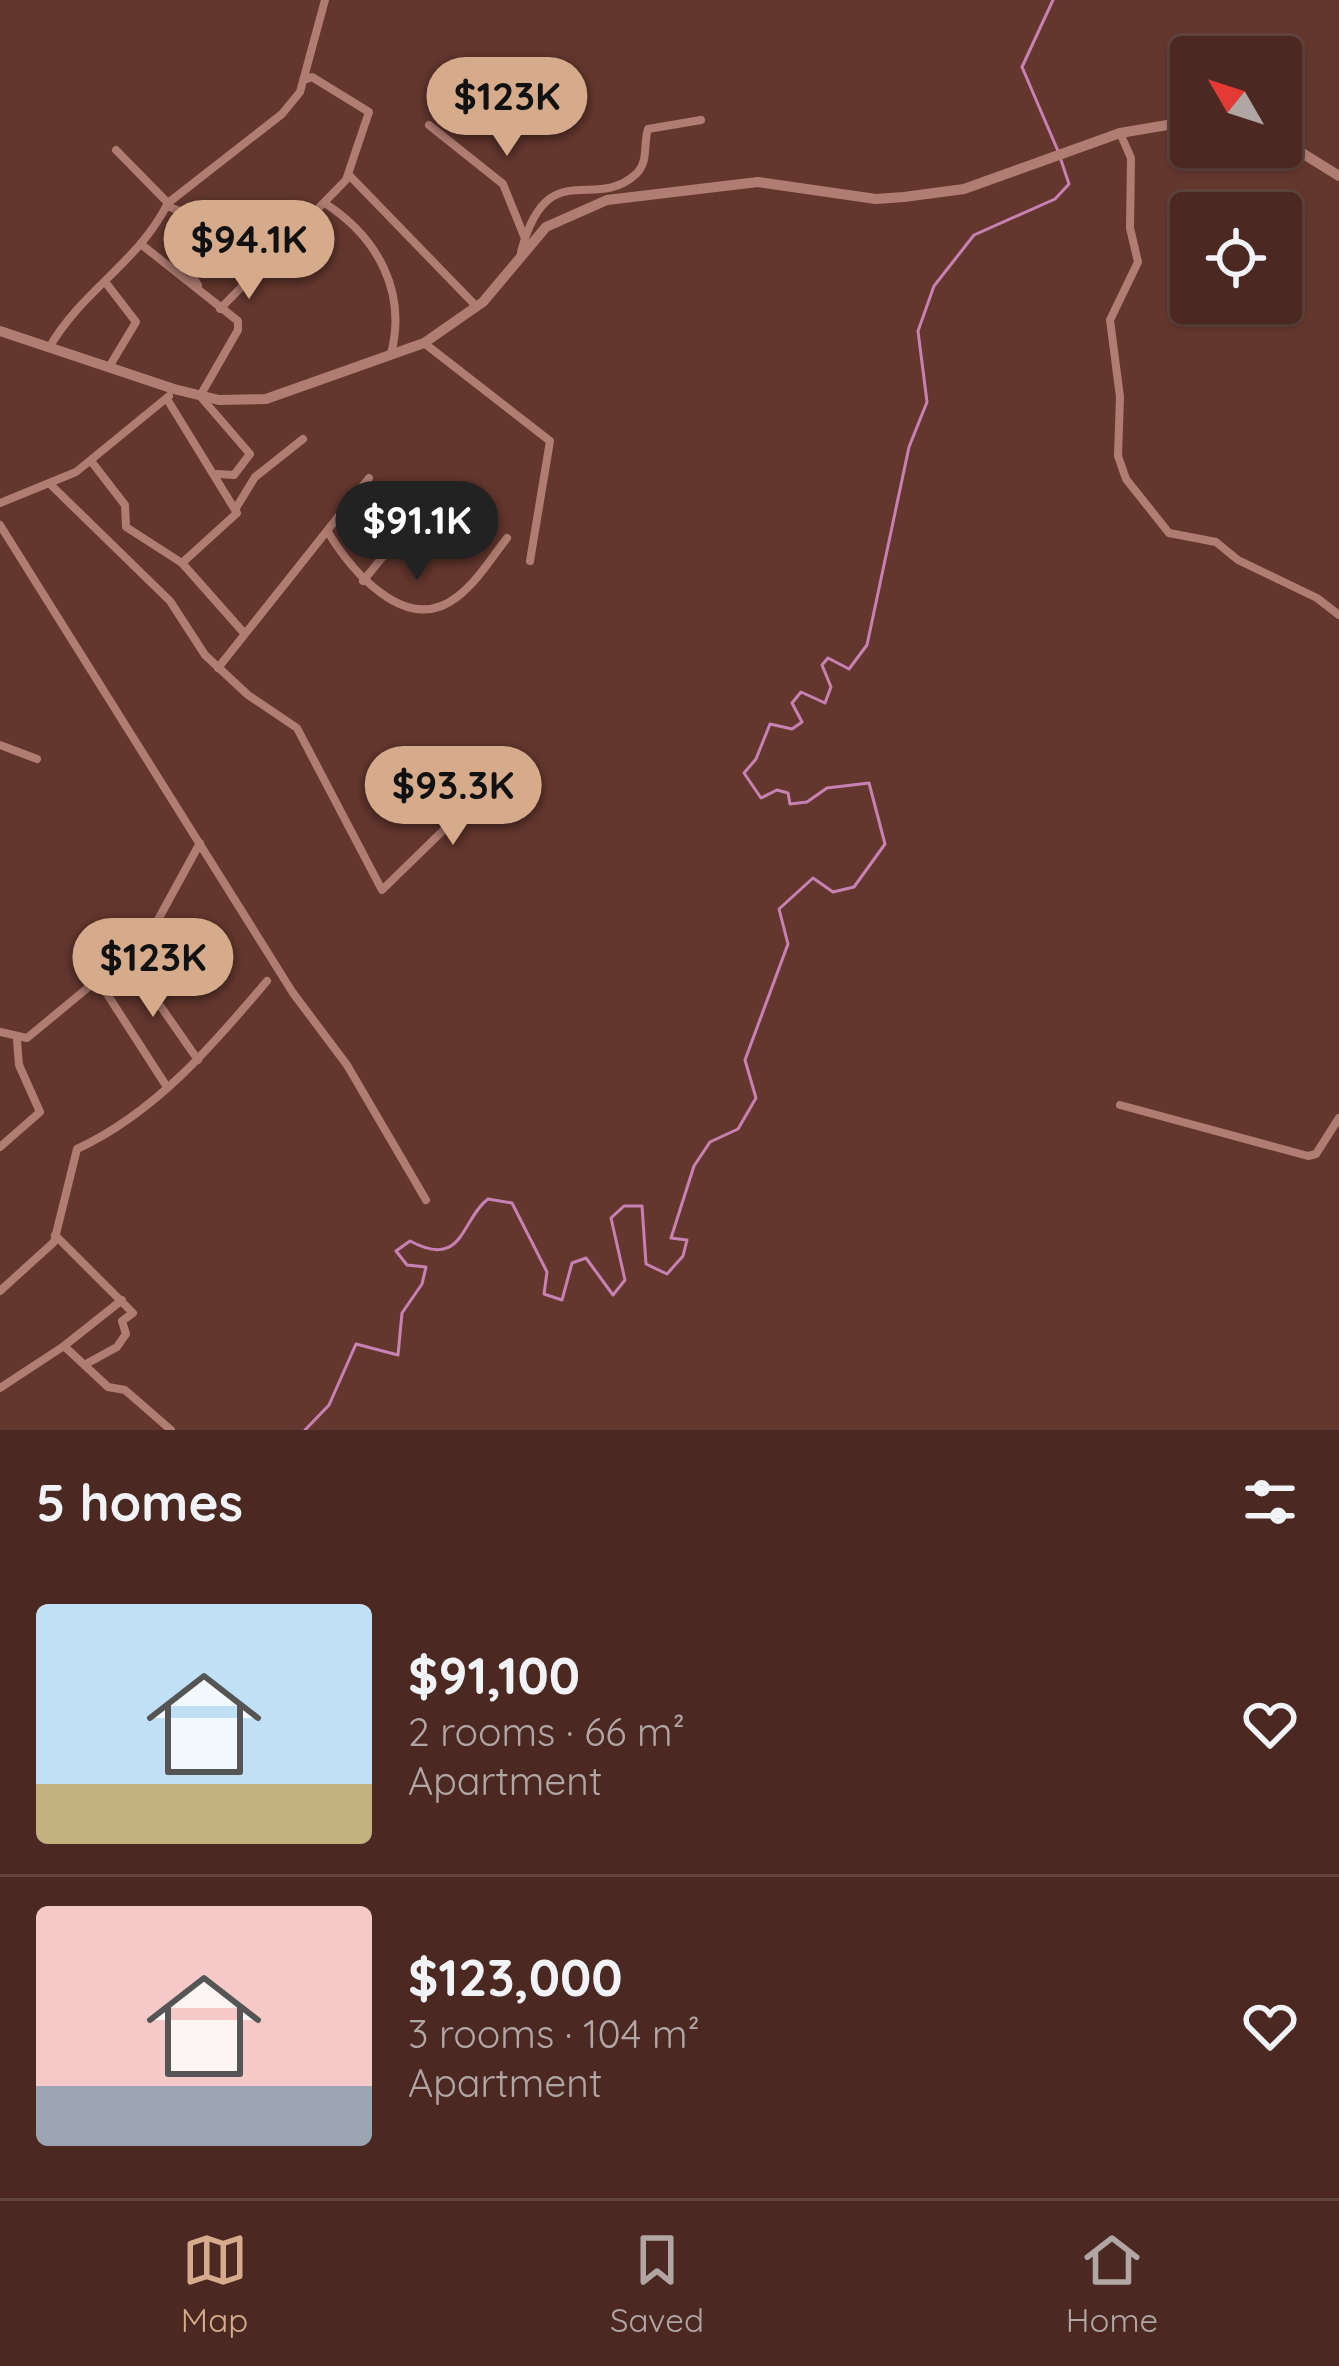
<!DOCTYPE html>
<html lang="en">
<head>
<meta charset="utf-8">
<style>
  body { margin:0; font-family:Quicksand,sans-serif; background:#52312a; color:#f1f3f6; height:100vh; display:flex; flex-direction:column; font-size:45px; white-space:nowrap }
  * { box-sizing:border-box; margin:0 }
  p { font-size:39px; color:#b2a6a5 }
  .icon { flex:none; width:66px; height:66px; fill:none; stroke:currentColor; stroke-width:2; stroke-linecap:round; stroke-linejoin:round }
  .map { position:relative; height:1430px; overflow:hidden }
  .details { display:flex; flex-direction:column; background:#4b2922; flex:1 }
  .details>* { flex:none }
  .needle { width:78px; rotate:309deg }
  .fabs { position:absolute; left:1170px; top:36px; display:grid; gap:24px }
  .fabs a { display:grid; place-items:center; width:132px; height:132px; border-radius:12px; background:#4b2922; box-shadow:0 3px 9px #0004,0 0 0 3px #624540; font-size:60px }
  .price { position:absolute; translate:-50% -102px; padding:0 27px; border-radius:42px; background:#d6ab8b; color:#111; font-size:39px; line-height:78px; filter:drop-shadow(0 3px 6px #0008) }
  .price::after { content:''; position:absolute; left:50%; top:72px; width:36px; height:27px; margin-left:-18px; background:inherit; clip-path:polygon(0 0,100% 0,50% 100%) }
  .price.active { background:#222; color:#fff }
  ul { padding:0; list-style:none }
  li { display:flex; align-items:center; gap:36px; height:300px; padding:0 36px }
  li+li { border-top:3px solid #624540 }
  li span { display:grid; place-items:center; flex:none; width:336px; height:240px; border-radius:12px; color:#555 }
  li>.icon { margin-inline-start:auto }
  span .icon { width:144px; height:144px; fill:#fffc; stroke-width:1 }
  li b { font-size:51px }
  h2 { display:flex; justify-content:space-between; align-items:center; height:144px; padding:0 36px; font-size:51px }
  .tab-bar { display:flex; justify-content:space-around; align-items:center; height:168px; border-top:3px solid #624540; background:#4b2922; font-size:33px; color:#b2a6a5 }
  .tab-bar a { display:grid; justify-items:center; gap:6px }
  .tab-bar .active { color:#d6ab8b }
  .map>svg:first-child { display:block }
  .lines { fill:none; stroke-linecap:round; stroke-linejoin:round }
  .stream { stroke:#c682b3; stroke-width:3 }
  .minor { stroke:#b07d72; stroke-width:8 }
  .tertiary { stroke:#b07d72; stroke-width:10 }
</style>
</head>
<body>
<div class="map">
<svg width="1339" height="1430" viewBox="0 0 1339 1430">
  <rect width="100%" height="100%" fill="#64372e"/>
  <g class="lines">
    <!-- stream -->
    <g class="stream">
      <path d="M 1053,0 L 1022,67 L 1058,151"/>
      <path d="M 305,1430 L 329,1405 L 356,1344 L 398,1355 L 402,1313 L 422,1284 L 426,1267 L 407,1265 L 396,1251 L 410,1241 C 464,1270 461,1219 488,1199 L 512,1203 L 547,1272 L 544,1294 L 562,1300 L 572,1263 L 586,1258 L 613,1295 L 625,1280 L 611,1218 L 624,1206 L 642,1206 L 646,1264 L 667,1274 L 683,1256 L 687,1240 L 671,1238 L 694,1166 L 710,1142 L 738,1129 L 756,1098 L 745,1060 L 788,944 L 779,909 L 813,878 L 833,892 L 854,887 L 885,844 L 869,783 L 827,788 L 807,802 L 790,804 L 788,793 L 777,790 L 761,798 L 744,773 L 756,759 L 770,724 L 792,729 L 802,722 L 792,703 L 801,692 L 825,703 L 831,687 L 822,665 L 828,658 L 849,669 L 867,645 L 909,447 L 927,402 L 918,331 L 934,286 L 974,235 L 1055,199 L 1069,184 L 1061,160"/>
    </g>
    <!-- minor -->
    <g class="minor">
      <path d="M 429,125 L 503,184 L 524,236"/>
      <path d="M 1120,133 L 1131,158 L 1130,228 L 1138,262 L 1110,320 L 1120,397 L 1118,456 L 1126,479 L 1169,533 L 1216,542 L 1238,560 L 1317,598 L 1339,615"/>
      <path d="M 349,175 L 477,307"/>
      <path d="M 168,203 L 282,114 L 300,92 L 325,0"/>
      <path d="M 326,204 C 378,238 407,292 391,354"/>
      <path d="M 167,206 L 219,227 L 264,265"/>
      <path d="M 142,245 L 238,321 L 238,330 L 200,396 L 250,454 L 234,475 L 217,474"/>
      <path d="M 521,252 C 547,153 594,213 636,174 C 649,162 643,144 648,129 L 701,120"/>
      <path d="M 106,283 L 136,322 L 109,367"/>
      <path d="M 198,285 L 192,275 L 210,247 L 211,225"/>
      <path d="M 220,309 L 346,180 L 369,112 L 312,77 L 304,80"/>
      <path d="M 424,343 L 550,441 L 530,561"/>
      <path d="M 49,348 C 81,291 138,263 168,203 L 116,150"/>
      <path d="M 167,399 L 237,513 L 182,563"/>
      <path d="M 91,461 L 125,505 L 126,527 L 182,563 L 244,633"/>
      <path d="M 50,484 L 170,601 L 205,655 L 248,695 L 297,728 L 382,890 L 497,778"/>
      <path d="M 0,503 L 76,472 L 169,396"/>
      <path d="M 236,508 L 255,477 L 303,439"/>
      <path d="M 0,525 L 293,993 L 347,1065 L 426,1200"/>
      <path d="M 328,532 C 351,570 406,637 457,597 C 477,582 492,557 507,538"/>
      <path d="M 363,581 L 426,504"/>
      <path d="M 218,668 L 369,478"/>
      <path d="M 0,745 L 37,759"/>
      <path d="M 127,958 L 198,1060"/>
      <path d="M 98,980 L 167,1087"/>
      <path d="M 0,1032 L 27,1038 L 148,938 L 200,843"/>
      <path d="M 1120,1105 L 1308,1156 L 1316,1154 L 1339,1118"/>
      <path d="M 0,1147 L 40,1112 L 19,1065 L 17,1040"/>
      <path d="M 55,1235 L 133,1313 L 122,1321 L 126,1334 L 117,1347 L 86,1364"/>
      <path d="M 0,1291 L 54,1242 L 77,1149 C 155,1113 213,1045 267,981"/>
      <path d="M 64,1346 L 122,1300"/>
      <path d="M 0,1388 L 64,1346 L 108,1387 L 125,1390 L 171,1430"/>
    </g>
    <!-- tertiary -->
    <g class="tertiary">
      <path d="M 1281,140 L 1339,176"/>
      <path d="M 0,331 L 174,389 L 219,400 L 266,399 L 424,343 L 483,302 L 546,227 L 607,200 L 758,182 L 876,199 L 904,197 L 964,189 L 1120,133 L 1191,121"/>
    </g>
  </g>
</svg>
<div class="fabs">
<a><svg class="needle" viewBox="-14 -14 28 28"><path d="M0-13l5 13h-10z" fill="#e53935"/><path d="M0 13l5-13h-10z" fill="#b2a6a5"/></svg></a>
<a><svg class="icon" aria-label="locate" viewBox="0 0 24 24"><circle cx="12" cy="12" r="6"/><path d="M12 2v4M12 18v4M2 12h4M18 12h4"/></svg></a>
</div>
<b class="price" style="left:507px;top:159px">$123K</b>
<b class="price" style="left:249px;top:302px">$94.1K</b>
<b class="price active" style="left:417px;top:583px">$91.1K</b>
<b class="price" style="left:453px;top:848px">$93.3K</b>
<b class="price" style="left:153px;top:1020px">$123K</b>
</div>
<section class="details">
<h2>5 homes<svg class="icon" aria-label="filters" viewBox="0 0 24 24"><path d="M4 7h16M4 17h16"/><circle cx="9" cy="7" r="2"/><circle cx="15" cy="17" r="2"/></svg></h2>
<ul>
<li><span style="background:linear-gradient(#bfe0f5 75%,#c2b280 0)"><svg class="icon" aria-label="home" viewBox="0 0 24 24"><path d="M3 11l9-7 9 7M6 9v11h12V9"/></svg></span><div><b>$91,100</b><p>2 rooms · 66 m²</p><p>Apartment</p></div><svg class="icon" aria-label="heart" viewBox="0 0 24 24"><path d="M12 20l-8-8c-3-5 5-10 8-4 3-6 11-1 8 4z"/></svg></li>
<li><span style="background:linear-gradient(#f6c9c9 75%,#9aa5b1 0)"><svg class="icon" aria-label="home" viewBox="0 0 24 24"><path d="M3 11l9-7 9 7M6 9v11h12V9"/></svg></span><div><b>$123,000</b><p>3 rooms · 104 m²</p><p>Apartment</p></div><svg class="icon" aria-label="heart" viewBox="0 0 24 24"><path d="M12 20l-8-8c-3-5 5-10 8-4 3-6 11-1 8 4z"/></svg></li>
</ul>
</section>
<nav class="tab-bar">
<a class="active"><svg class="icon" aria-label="map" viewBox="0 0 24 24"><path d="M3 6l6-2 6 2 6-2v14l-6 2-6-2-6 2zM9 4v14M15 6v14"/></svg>Map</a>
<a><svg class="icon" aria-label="saved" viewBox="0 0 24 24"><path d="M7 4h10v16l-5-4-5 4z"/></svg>Saved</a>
<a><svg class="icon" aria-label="home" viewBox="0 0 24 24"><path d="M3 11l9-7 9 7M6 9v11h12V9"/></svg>Home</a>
</nav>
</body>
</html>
